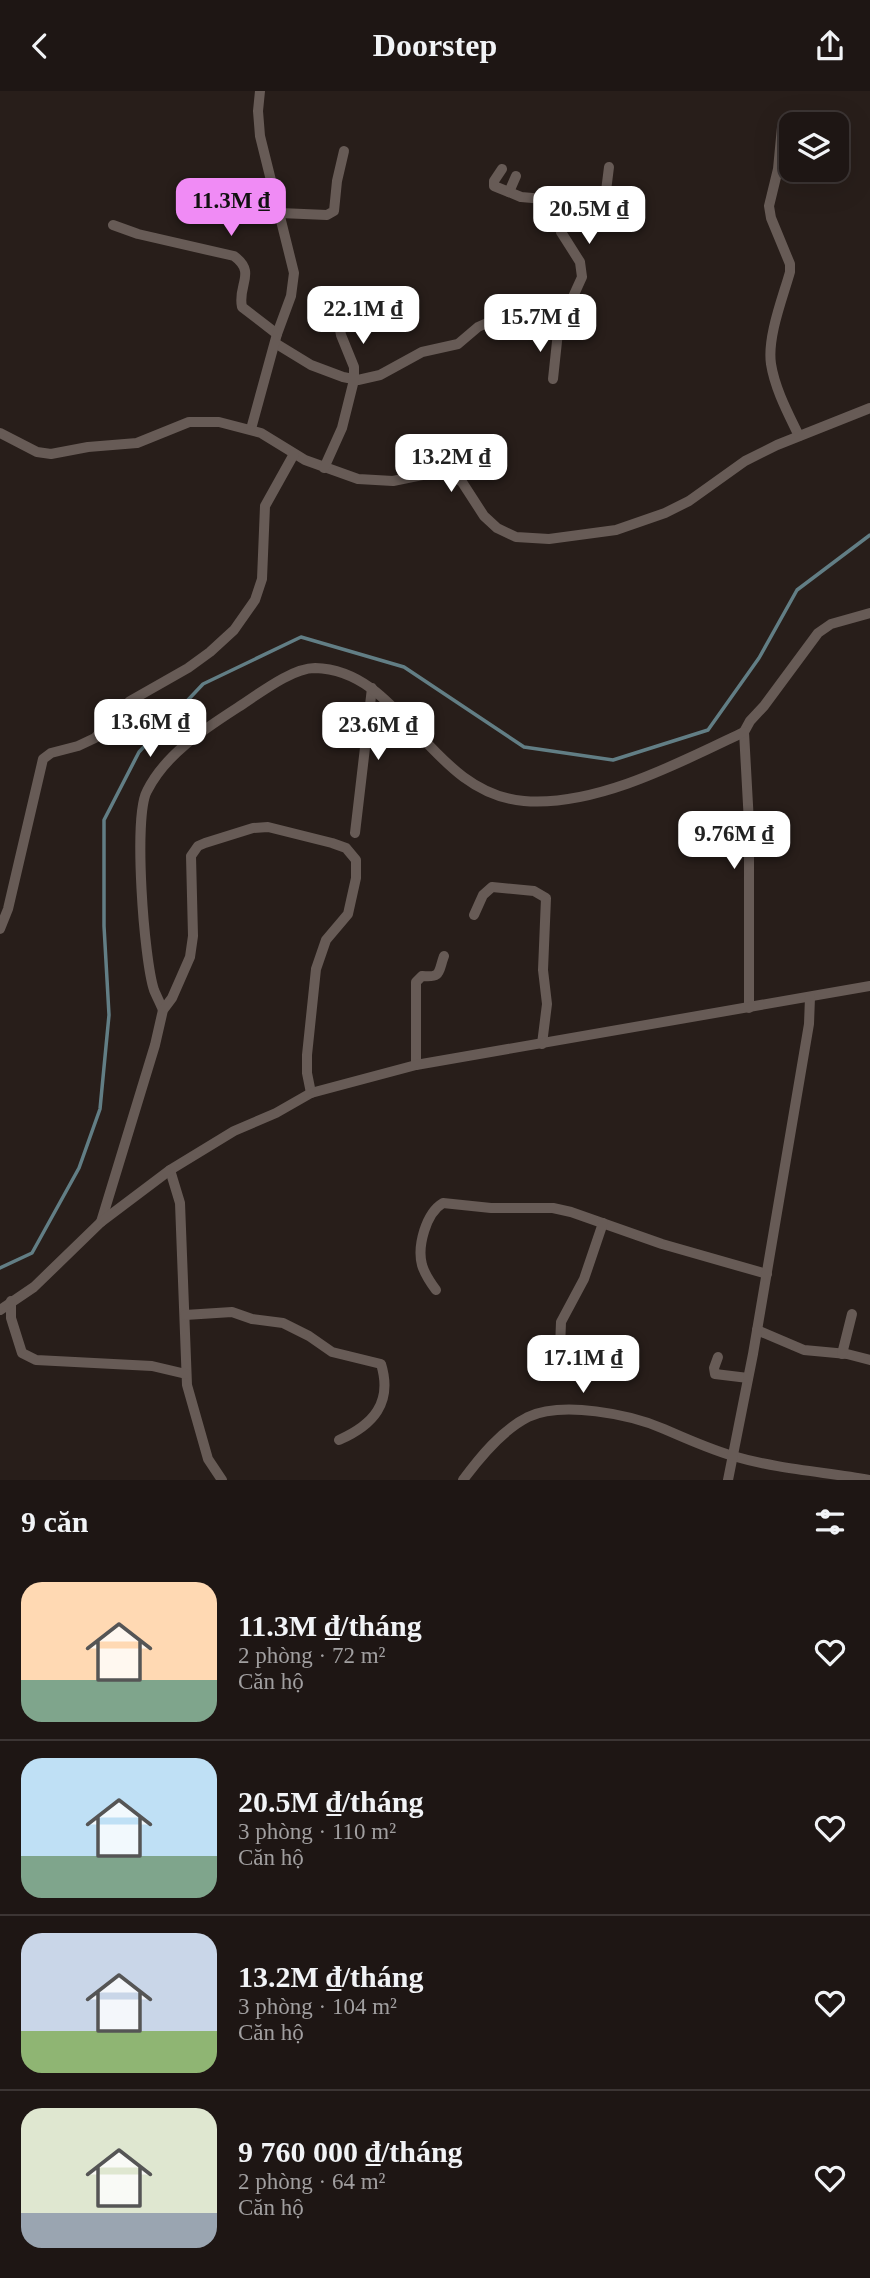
<!DOCTYPE html>
<html lang="vi">
<head>
<meta charset="utf-8">
<style>
  body { margin:0; font-family:"Times New Roman",serif; background:#261f1d; color:#f1f3f6; height:100vh; display:flex; flex-direction:column; font-size:26px; white-space:nowrap }
  * { box-sizing:border-box; margin:0 }
  p { font-size:23px; color:#a19fa0 }
  .icon { flex:none; width:38px; height:38px; fill:none; stroke:currentColor; stroke-width:2; stroke-linecap:round; stroke-linejoin:round }
  .map { position:relative; height:1389px; overflow:hidden }
  .panel { display:flex; flex-direction:column; background:#1e1614; flex:1 }
  .panel>* { flex:none }
  .controls { position:absolute; left:779px; top:21px; display:grid; gap:14px }
  .controls a { display:grid; place-items:center; width:70px; height:70px; border-radius:14px; background:#1e1614; box-shadow:0 7px 28px #0002,0 0 0 2px #3c3534; font-size:35px }
  .price { position:absolute; translate:-50% -60px; padding:0 16px; border-radius:14px; background:#fff; color:#222; font-size:23px; line-height:46px; filter:drop-shadow(0 2px 4px #0008) }
  .price::after { content:''; position:absolute; left:50%; top:42px; width:21px; height:16px; margin-left:-10px; background:inherit; clip-path:polygon(0 0,100% 0,50% 100%) }
  .price.on { background:#f08bf5; color:#111 }
  ul { padding:0; list-style:none }
  li { display:flex; align-items:center; gap:21px; height:175px; padding:0 21px }
  li+li { border-top:2px solid #3c3534 }
  li span { display:grid; place-items:center; flex:none; width:196px; height:140px; border-radius:21px; color:#555 }
  li>.icon { margin-inline-start:auto }
  span .icon { width:84px; height:84px; fill:#fffc; stroke-width:1 }
  li b { font-size:30px }
  h2 { display:flex; justify-content:space-between; align-items:center; height:84px; padding:0 21px; font-size:30px }
  header { display:flex; justify-content:space-between; align-items:center; height:91px; padding:0 21px; background:#1e1614; font-size:32px; font-weight:700 }
  .map>svg:first-child { display:block }
  .lines { fill:none; stroke-linecap:round; stroke-linejoin:round }
  .stream { stroke:#627e85; stroke-width:3.5 }
  .street { stroke:#675b56; stroke-width:10 }
</style>
</head>
<body>
<header><svg class="icon" aria-label="back" viewBox="0 0 24 24"><path d="M15 5l-7 7 7 7"/></svg>Doorstep<svg class="icon" aria-label="share" viewBox="0 0 24 24"><path d="M12 15V3M7 8l5-5 5 5M5 13v7h14v-7"/></svg></header>
<div class="map">
<svg width="870" height="1389" viewBox="0 0 870 1389">
  <rect width="100%" height="100%" fill="#281e1a"/>
  <g class="lines">
    <!-- stream -->
    <path class="stream" d="M 0,1177 L 32,1162 L 79,1077 L 100,1018 L 109,924 L 104,835 L 104,729 L 139,661 L 203,593 L 301,546 L 404,576 L 524,656 L 613,669 L 708,639 L 759,567 L 797,499 L 870,444"/>
    <!-- street -->
    <g class="street">
      <path d="M 782,36 L 778,78 L 769,115 L 771,127 L 790,173 L 790,181 C 783,206 767,246 771,273 C 775,298 788,322 799,345"/>
      <path d="M 509,101 L 516,85"/>
      <path d="M 555,109 L 576,100 L 606,100 L 609,76"/>
      <path d="M 280,122 L 327,124 L 334,120 L 337,90 L 344,60"/>
      <path d="M 113,134 L 138,143 L 234,165 C 257,182 237,194 242,216 L 277,243"/>
      <path d="M 275,252 L 311,274 L 343,286 L 358,289 L 380,284 L 422,261 L 458,253 L 478,236 L 487,232 L 550,241 L 561,240 L 567,235 L 572,208 L 582,186 L 580,171 L 561,141 L 555,109 L 521,106 L 494,95 L 494,90 L 502,78"/>
      <path d="M 553,288 L 558,241"/>
      <path d="M 251,338 L 277,243 L 291,205 L 294,182 L 260,45 L 258,20 L 260,0"/>
      <path d="M 0,342 L 37,361 L 51,363 L 88,356 L 137,352 L 189,331 L 219,331 L 261,342 L 305,369 L 358,388 L 393,390 L 437,381 L 452,383 L 462,391 L 484,425 L 497,437 L 516,446 L 549,448 L 616,439 L 665,422 L 689,410 L 745,370 L 777,354 L 870,317"/>
      <path d="M 324,377 L 342,337 L 354,289 L 354,276 L 341,244 L 337,223"/>
      <path d="M 355,742 L 372,597"/>
      <path d="M 474,824 L 483,804 L 492,796 L 534,800 L 546,807 L 543,879 L 547,913 L 542,953"/>
      <path d="M 0,838 L 8,818 L 43,668 L 51,662 L 78,655 L 95,647 L 130,610 L 188,577 L 210,561 L 234,539 L 255,509 L 262,488 L 265,415 L 294,363"/>
      <path d="M 749,917 L 749,732 L 744,641 L 750,630 L 764,615 L 818,542 L 831,533 L 870,522"/>
      <path d="M 163,919 C 160,912 157,906 154,899 C 144,869 133,726 147,700 C 166,662 206,637 240,615 C 260,602 292,577 315,577 C 403,579 429,702 524,710 C 596,716 681,671 744,641"/>
      <path d="M 416,974 L 416,891 L 422,885 C 442,887 438,881 444,865"/>
      <path d="M 170,1079 L 180,1112 L 187,1294 L 208,1368 L 222,1389"/>
      <path d="M 101,1131 L 155,954 L 163,919 L 172,907 L 190,866 L 193,845 L 191,765 L 198,755 L 205,752 L 253,737 L 268,736 L 332,752 L 346,757 L 356,769 L 356,787 L 348,823 L 326,849 L 316,878 L 307,964 L 307,982 L 311,1002"/>
      <path d="M 436,1199 C 430,1191 425,1184 422,1174 C 417,1155 426,1122 443,1112 L 491,1117 L 553,1117 L 571,1121 L 662,1153 L 767,1183"/>
      <path d="M 11,1210 L 11,1227 L 22,1262 L 36,1269 L 152,1275 L 186,1283"/>
      <path d="M 0,1219 L 34,1196 L 101,1131 L 170,1079 L 234,1040 L 276,1022 L 311,1002 L 416,974 L 870,895"/>
      <path d="M 185,1224 L 232,1221 L 252,1228 L 283,1232 L 309,1245 L 332,1261 L 381,1273 C 393,1312 373,1334 339,1349"/>
      <path d="M 757,1239 L 804,1259 L 847,1263 L 870,1269"/>
      <path d="M 560,1257 L 561,1231 L 584,1188 L 603,1132"/>
      <path d="M 842,1263 L 852,1223"/>
      <path d="M 718,1266 L 714,1277 L 715,1283 L 748,1287"/>
      <path d="M 463,1389 C 480,1366 502,1339 528,1326 C 562,1310 630,1323 664,1338 C 687,1348 709,1358 733,1365 C 777,1378 825,1381 870,1389"/>
      <path d="M 728,1389 L 753,1263 L 809,933 L 810,906"/>
    </g>
  </g>
</svg>
<div class="controls">
<a><svg class="icon" aria-label="layers" viewBox="0 0 24 24"><path d="M12 4l9 5-9 5-9-5zM3 14l9 5 9-5"/></svg></a>
</div>
<b class="price on" style="left:231px;top:147px">11.3M ₫</b>
<b class="price" style="left:589px;top:155px">20.5M ₫</b>
<b class="price" style="left:363px;top:255px">22.1M ₫</b>
<b class="price" style="left:540px;top:263px">15.7M ₫</b>
<b class="price" style="left:451px;top:403px">13.2M ₫</b>
<b class="price" style="left:150px;top:668px">13.6M ₫</b>
<b class="price" style="left:378px;top:671px">23.6M ₫</b>
<b class="price" style="left:734px;top:780px">9.76M ₫</b>
<b class="price" style="left:583px;top:1304px">17.1M ₫</b>
</div>
<section class="panel">
<h2>9 căn<svg class="icon" aria-label="filters" viewBox="0 0 24 24"><path d="M4 7h16M4 17h16"/><circle cx="9" cy="7" r="2"/><circle cx="15" cy="17" r="2"/></svg></h2>
<ul>
<li><span style="background:linear-gradient(#ffd9b3 70%,#7fa58c 0)"><svg class="icon" aria-label="home" viewBox="0 0 24 24"><path d="M3 11l9-7 9 7M6 9v11h12V9"/></svg></span><div><b>11.3M ₫/tháng</b><p>2 phòng · 72 m²</p><p>Căn hộ</p></div><svg class="icon" aria-label="heart" viewBox="0 0 24 24"><path d="M12 20l-8-8c-3-5 5-10 8-4 3-6 11-1 8 4z"/></svg></li>
<li><span style="background:linear-gradient(#bfe0f5 70%,#7fa58c 0)"><svg class="icon" aria-label="home" viewBox="0 0 24 24"><path d="M3 11l9-7 9 7M6 9v11h12V9"/></svg></span><div><b>20.5M ₫/tháng</b><p>3 phòng · 110 m²</p><p>Căn hộ</p></div><svg class="icon" aria-label="heart" viewBox="0 0 24 24"><path d="M12 20l-8-8c-3-5 5-10 8-4 3-6 11-1 8 4z"/></svg></li>
<li><span style="background:linear-gradient(#c9d6e8 70%,#8fb573 0)"><svg class="icon" aria-label="home" viewBox="0 0 24 24"><path d="M3 11l9-7 9 7M6 9v11h12V9"/></svg></span><div><b>13.2M ₫/tháng</b><p>3 phòng · 104 m²</p><p>Căn hộ</p></div><svg class="icon" aria-label="heart" viewBox="0 0 24 24"><path d="M12 20l-8-8c-3-5 5-10 8-4 3-6 11-1 8 4z"/></svg></li>
<li><span style="background:linear-gradient(#dfe7d0 75%,#9aa5b1 0)"><svg class="icon" aria-label="home" viewBox="0 0 24 24"><path d="M3 11l9-7 9 7M6 9v11h12V9"/></svg></span><div><b>9 760 000 ₫/tháng</b><p>2 phòng · 64 m²</p><p>Căn hộ</p></div><svg class="icon" aria-label="heart" viewBox="0 0 24 24"><path d="M12 20l-8-8c-3-5 5-10 8-4 3-6 11-1 8 4z"/></svg></li>
</ul>
</section>
</body>
</html>
